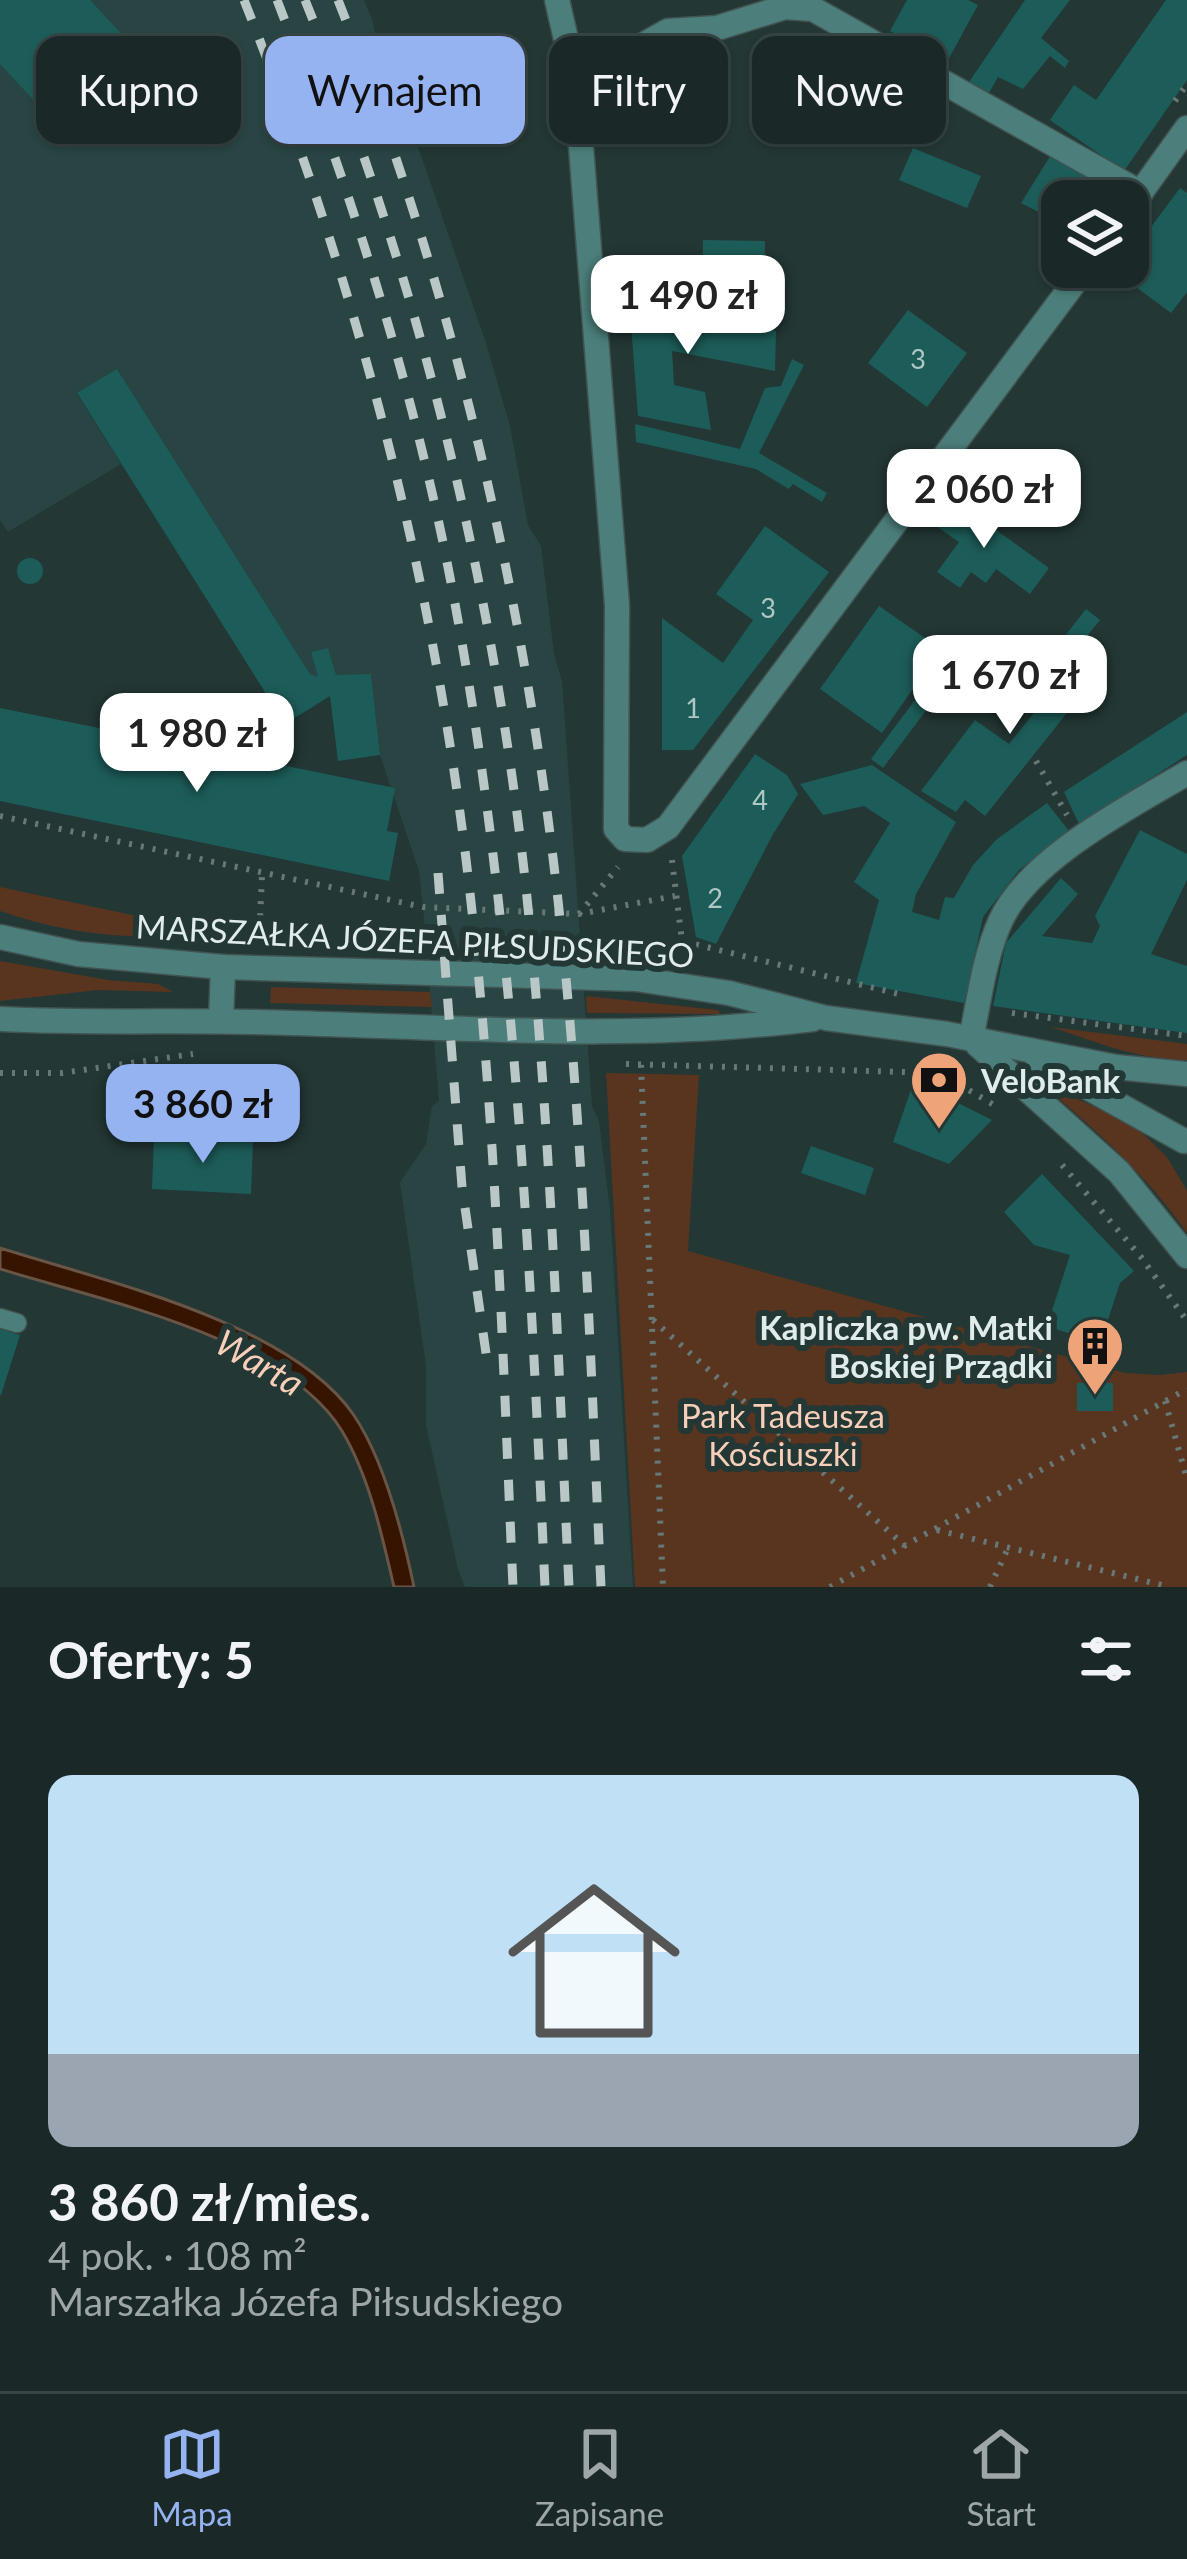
<!DOCTYPE html>
<html lang="pl">
<head>
<meta charset="utf-8">
<style>
  body { margin:0; font-family:Lato,sans-serif; background:#233130; color:#f1f3f6; height:100vh; display:flex; flex-direction:column; font-size:45px; white-space:nowrap }
  * { box-sizing:border-box; margin:0 }
  p { font-size:39px; color:#9fa6a8 }
  .icon { flex:none; width:66px; height:66px; fill:none; stroke:currentColor; stroke-width:2; stroke-linecap:round; stroke-linejoin:round }
  .map { position:relative; height:1587px; overflow:hidden }
  .details { display:flex; flex-direction:column; background:#1a2928; flex:1 }
  .details>* { flex:none }
  .guide { position:absolute; left:36px; top:36px; width:1116px; height:108px; display:flex; gap:24px }
  .fabs { position:absolute; left:1041px; top:180px; display:grid; gap:24px }
  .fabs a { display:grid; place-items:center; width:108px; height:108px; border-radius:24px; background:#1a2928; box-shadow:0 3px 9px #0004,0 0 0 3px #384545; font-size:60px }
  .price { position:absolute; translate:-50% -102px; padding:0 27px; border-radius:24px; background:#fff; color:#222; font-size:39px; line-height:78px; filter:drop-shadow(0 3px 6px #0008) }
  .price::after { content:''; position:absolute; left:50%; top:72px; width:36px; height:27px; margin-left:-18px; background:inherit; clip-path:polygon(0 0,100% 0,50% 100%) }
  .price.selected { background:#95b2f1; color:#111 }
  ul { padding:0; list-style:none }
  li { display:grid; align-content:center; gap:24px; height:636px; padding:0 48px }
  li span { display:grid; place-items:center; height:372px; border-radius:24px; color:#555 }
  li>.icon { margin-inline-start:auto }
  span .icon { width:216px; height:216px; fill:#fffc; stroke-width:1 }
  li b { font-size:51px }
  h2 { display:flex; justify-content:space-between; align-items:center; height:144px; padding:0 48px; font-size:51px }
  .tag { padding:0 42px; border-radius:24px; background:#1a2928; box-shadow:0 3px 9px #0004,0 0 0 3px #384545; font-size:42px; line-height:108px }
  .tag.selected { background:#95b2f1; color:#111 }
  .tabs { display:flex; justify-content:space-around; align-items:center; height:168px; border-top:3px solid #384545; background:#1a2928; font-size:33px; color:#9fa6a8 }
  .tabs a { display:grid; justify-items:center; gap:6px }
  .tabs .selected { color:#95b2f1 }
  .map>svg:first-child { display:block }
  .built { fill:#284543 }
  .green { fill:#593520 }
  .water { fill:#361400; stroke:#695546; stroke-width:3 }
  .building { fill:#1d5d59 }
  .lines { fill:none; stroke-linecap:round; stroke-linejoin:round }
  .service-casing { stroke:#415452; stroke-width:21 }
  .minor-casing { stroke:#415452; stroke-width:27 }
  .tertiary-casing { stroke:#415452; stroke-width:27 }
  .path { stroke:#677876; stroke-width:6; stroke-dasharray:3 9; stroke-linecap:butt }
  .service { stroke:#4c7f7b; stroke-width:18 }
  .minor { stroke:#4c7f7b; stroke-width:24 }
  .tertiary { stroke:#4c7f7b; stroke-width:24 }
  .rail { stroke:#b9c7c6; stroke-width:9; stroke-dasharray:21 21; stroke-linecap:butt }
  .labels { text-anchor:middle; dominant-baseline:central; stroke-width:12; stroke-linejoin:round; paint-order:stroke }
  .number-label { font-size:27px; fill:#afc8c6 }
  .street-label { font-size:33px; fill:#e0eceb; stroke:#233735 }
  .poi-label { font-size:33px; font-weight:bold; fill:#e0eceb; stroke:#233735; text-anchor:start }
  .park-label { font-size:33px; fill:#f8ceb8; stroke:#233735 }
  .water-label { font-size:36px; font-style:italic; fill:#f8ceb8; stroke:#233735 }
</style>
</head>
<body>
<div class="map">
<svg width="1187" height="1587" viewBox="0 0 1187 1587">
  <rect width="100%" height="100%" fill="#233735"/>
  <!-- built -->
  <path class="built" d="M 0,0 L 364,0 L 372,19 L 378,47 L 417,144 L 486,343 L 510,426 L 528,525 L 541,546 L 554,654 L 562,681 L 592,1106 L 599,1121 L 610,1209 L 633,1587 L 465,1587 L 458,1569 L 426,1425 L 426,1366 L 400,1182 L 426,1144 L 432,1106 L 439,1101 L 423,907 L 419,871 L 380,755 L 371,675 L 336,675 L 328,648 L 311,652 L 318,677 L 310,674 L 117,369 L 77,394 L 121,464 L 8,532 L 0,520 Z"/>
  <!-- green -->
  <g class="green">
    <path d="M 0,887 L 184,926 L 183,932 C 125,943 55,930 0,911 Z"/>
    <path d="M 0,961 L 108,980 L 158,984 L 173,992 L 98,990 L 0,1001 Z"/>
    <path d="M 271,987 L 430,992 L 432,1007 L 270,1003 Z"/>
    <path d="M 586,996 L 718,1010 L 720,1014 L 587,1013 Z"/>
    <path d="M 1051,1027 L 1187,1044 L 1187,1060 C 1139,1060 1096,1042 1051,1027 Z"/>
    <path d="M 606,1073 L 699,1075 L 688,1251 L 1125,1373 L 1160,1375 L 1187,1372 L 1187,1587 L 635,1587 Z"/>
    <path d="M 1039,1082 L 1133,1124 L 1167,1157 L 1187,1191 L 1187,1233 C 1146,1174 1094,1128 1039,1082 Z"/>
  </g>
  <!-- water -->
  <path class="water" d="M 0,1248 C 103,1281 289,1322 353,1414 C 384,1459 403,1534 414,1587 L 394,1587 C 382,1535 369,1476 342,1431 C 285,1337 100,1300 0,1269 Z"/>
  <!-- building -->
  <g class="building">
    <path d="M 0,0 L 90,0 L 139,53 L 59,127 L 0,64 Z"/>
    <path d="M 907,0 L 968,0 L 978,5 L 947,62 L 890,31 Z"/>
    <path d="M 1025,0 L 1070,0 L 1041,38 L 1069,61 L 1065,68 L 1050,56 L 1023,89 L 998,77 L 989,93 L 969,82 Z"/>
    <path d="M 1166,0 L 1187,0 L 1187,80 L 1124,171 L 1050,120 L 1074,85 L 1096,100 Z"/>
    <path d="M 792,58 L 861,93 L 849,116 L 781,81 Z"/>
    <path d="M 768,76 L 815,101 L 804,121 L 756,95 Z"/>
    <path d="M 913,148 L 981,176 L 967,208 L 899,180 Z"/>
    <path d="M 1054,150 L 1111,185 L 1101,201 L 1062,201 L 1062,224 L 1021,203 Z"/>
    <path d="M 1180,188 L 1187,193 L 1187,292 L 1171,313 L 1117,273 L 1122,267 L 1128,267 L 1128,258 Z"/>
    <path d="M 703,240 L 765,241 L 764,295 L 702,294 Z"/>
    <path d="M 629,298 L 776,331 L 775,371 L 672,351 L 674,385 L 705,392 L 711,430 L 638,416 Z"/>
    <path d="M 908,310 L 967,353 L 927,407 L 868,363 Z"/>
    <path d="M 792,359 L 804,365 L 759,453 L 827,493 L 822,502 L 793,484 L 789,489 L 756,469 L 636,442 L 635,424 L 740,449 L 765,388 L 781,386 Z"/>
    <path d="M 117,369 L 310,674 L 318,677 L 311,652 L 328,648 L 336,675 L 371,674 L 380,755 L 338,761 L 330,696 L 285,724 L 77,393 Z"/>
    <path d="M 952,498 L 1049,568 L 1030,594 L 996,569 L 986,583 L 971,572 L 960,588 L 937,572 L 959,542 L 933,524 Z"/>
    <path d="M 765,526 L 829,572 L 693,750 L 662,750 L 662,618 L 723,663 L 753,620 L 716,594 Z"/>
    <circle cx="30" cy="571" r="13"/>
    <path d="M 879,606 L 941,649 L 882,733 L 820,689 Z"/>
    <path d="M 1086,609 L 1100,620 L 1065,664 L 1090,684 L 985,816 L 965,800 L 956,812 L 921,791 L 975,720 L 1009,744 L 1058,683 L 1039,669 Z"/>
    <path d="M 962,637 L 974,646 L 883,768 L 871,759 Z"/>
    <path d="M 0,708 L 395,788 L 387,831 L 398,833 L 389,881 L 0,801 Z"/>
    <path d="M 1187,712 L 1187,755 L 1079,824 L 1064,792 Z"/>
    <path d="M 755,754 L 787,775 L 798,794 L 772,836 L 716,944 L 696,937 L 682,856 Z"/>
    <path d="M 872,765 L 956,822 L 916,894 L 912,912 L 939,920 L 945,897 L 954,898 L 973,865 L 997,839 L 1047,803 L 1069,831 L 1019,870 L 983,917 L 964,1003 L 856,983 L 879,900 L 854,882 L 890,823 L 864,806 L 823,815 L 800,784 Z"/>
    <path d="M 1140,830 L 1187,854 L 1187,880 L 1151,954 L 1187,966 L 1187,1033 L 993,1006 L 1006,943 L 1061,878 L 1078,894 L 1042,936 L 1092,943 L 1100,926 L 1095,916 Z"/>
    <path d="M 914,1081 L 992,1120 L 949,1164 L 893,1142 Z"/>
    <path d="M 154,1138 L 253,1142 L 251,1194 L 152,1189 Z"/>
    <path d="M 811,1146 L 874,1168 L 865,1195 L 801,1173 Z"/>
    <path d="M 1042,1174 L 1134,1271 L 1120,1283 L 1100,1344 L 1047,1326 L 1070,1255 L 1034,1245 L 1004,1212 Z"/>
    <path d="M 0,1329 L 20,1335 L 1,1395 L 0,1395 Z"/>
    <rect x="1077" y="1383" width="36" height="28"/>
  </g>
  <g class="lines">
    <defs>
      <path id="service" d="M 0,1318 L 17,1323"/>
      <g id="minor">
        <path d="M 557,0 L 576,83 L 617,605 L 616,829 L 625,839 L 647,840 L 668,827 L 1086,267"/>
        <path d="M 576,83 L 668,31 L 717,28 L 785,7 L 813,9 L 1141,193"/>
        <path d="M 1128,210 L 1187,128"/>
        <path d="M 971,1039 C 979,1001 984,958 1000,922 C 1028,859 1129,807 1187,773"/>
      </g>
      <g id="tertiary">
        <path d="M 0,937 L 78,954 L 223,967 L 636,979 L 729,993 L 826,1018 L 947,1034 L 1116,1067 L 1187,1074"/>
        <path d="M 0,1019 C 97,1024 195,1019 292,1023 C 466,1028 639,1041 813,1019"/>
        <path d="M 221,1021 L 223,967"/>
        <path d="M 978,1045 L 1119,1172 L 1187,1256"/>
        <path d="M 1038,1060 L 1184,1141"/>
      </g>
    </defs>
    <!-- service casing -->
    <use href="#service" class="service-casing"/>
    <!-- minor casing -->
    <use href="#minor" class="minor-casing"/>
    <!-- tertiary casing -->
    <use href="#tertiary" class="tertiary-casing"/>
    <!-- path -->
    <g class="path">
      <path d="M 1175,101 L 1187,84"/>
      <path d="M 1036,761 L 1067,815"/>
      <path d="M 0,816 L 423,907 L 579,914 L 675,896"/>
      <path d="M 672,860 L 682,941 L 899,994"/>
      <path d="M 579,914 L 618,867"/>
      <path d="M 259,940 L 262,876"/>
      <path d="M 1012,1013 L 1187,1036"/>
      <path d="M 626,1064 L 940,1073 L 999,1108"/>
      <path d="M 641,1065 L 663,1587"/>
      <path d="M 0,1073 L 62,1073 L 193,1054"/>
      <path d="M 1062,1165 L 1141,1257 L 1187,1321"/>
      <path d="M 653,1320 L 905,1546"/>
      <path d="M 1165,1401 L 1187,1479"/>
      <path d="M 937,1530 L 1170,1587"/>
      <path d="M 830,1587 L 1187,1389"/>
      <path d="M 990,1587 L 1008,1548"/>
    </g>
    <!-- service -->
    <use href="#service" class="service"/>
    <!-- minor -->
    <use href="#minor" class="minor"/>
    <!-- tertiary -->
    <use href="#tertiary" class="tertiary"/>
    <!-- rail -->
    <g class="rail">
      <path d="M 244,0 C 352,271 427,553 464,843 C 495,1089 502,1339 513,1587"/>
      <path d="M 277,0 C 346,178 405,360 444,547 C 513,889 529,1239 545,1587"/>
      <path d="M 305,0 C 420,283 493,585 526,888 C 550,1120 558,1354 569,1587"/>
      <path d="M 338,0 C 443,265 512,543 549,826 C 582,1078 589,1333 601,1587"/>
      <path d="M 438,873 L 462,1187 L 487,1360"/>
    </g>
  </g>
  <!-- icons -->
  <defs>
    <symbol id="bank-pin" viewBox="-11 -11 22 30"><path d="M0 17L-7.5 6A9.5 9.5 0 1 1 7.5 6Z" fill="#efa378" stroke="#233735"/><path d="M-6-4H6V4H-6ZM0-2.3a2.3 2.3 0 1 0 0 4.6a2.3 2.3 0 1 0 0-4.6Z" fill="#111"/></symbol>
    <symbol id="building-pin" viewBox="-11 -11 22 30"><path d="M0 17L-7.5 6A9.5 9.5 0 1 1 7.5 6Z" fill="#efa378" stroke="#233735"/><path d="M-4-6H4V6H1V3H-1V6H-4ZM-2.5-4.3h1.7v1.8h-1.7ZM.8-4.3h1.7v1.8H.8ZM-2.5-1h1.7V.8h-1.7ZM.8-1h1.7V.8H.8Z" fill="#111"/></symbol>
  </defs>
  <g fill-rule="evenodd">
    <use href="#bank-pin" x="906" y="1047" width="66" height="90"/>
    <use href="#building-pin" x="1062" y="1313" width="66" height="90"/>
  </g>
  <g class="labels">
    <!-- number labels -->
    <g class="number-label">
      <text x="918" y="358">3</text>
      <text x="768" y="607">3</text>
      <text x="693" y="707">1</text>
      <text x="760" y="799">4</text>
      <text x="715" y="897">2</text>
    </g>
    <!-- street labels -->
    <g class="street-label">
      <text transform="translate(415 940) rotate(3)">MARSZAŁKA JÓZEFA PIŁSUDSKIEGO</text>
    </g>
    <!-- poi labels -->
    <g class="poi-label">
      <text x="981" y="1080">VeloBank</text>
      <text x="1053" y="1327" text-anchor="end">Kapliczka pw. Matki<tspan x="1053" dy="38">Boskiej Prządki</tspan></text>
    </g>
    <!-- park labels -->
    <g class="park-label">
      <text x="783" y="1415">Park Tadeusza<tspan x="783" dy="38">Kościuszki</tspan></text>
    </g>
    <!-- water labels -->
    <g class="water-label">
      <text transform="translate(260 1362) rotate(30)">Warta</text>
    </g>
  </g>
</svg>
<div class="fabs">
<a><svg class="icon" aria-label="layers" viewBox="0 0 24 24"><path d="M12 4l9 5-9 5-9-5zM3 14l9 5 9-5"/></svg></a>
</div>
<b class="price" style="left:688px;top:357px">1 490 zł</b>
<b class="price" style="left:984px;top:551px">2 060 zł</b>
<b class="price" style="left:1010px;top:737px">1 670 zł</b>
<b class="price" style="left:197px;top:795px">1 980 zł</b>
<b class="price selected" style="left:203px;top:1166px">3 860 zł</b>
<div class="guide">
<a class="tag">Kupno</a>
<a class="tag selected">Wynajem</a>
<a class="tag">Filtry</a>
<a class="tag">Nowe</a>
</div>
</div>
<section class="details">
<h2>Oferty: 5<svg class="icon" aria-label="filters" viewBox="0 0 24 24"><path d="M4 7h16M4 17h16"/><circle cx="9" cy="7" r="2"/><circle cx="15" cy="17" r="2"/></svg></h2>
<ul>
<li><span style="background:linear-gradient(#bfe0f5 75%,#9aa5b1 0)"><svg class="icon" aria-label="home" viewBox="0 0 24 24"><path d="M3 11l9-7 9 7M6 9v11h12V9"/></svg></span><div><b>3 860 zł/mies.</b><p>4 pok. · 108 m²</p><p>Marszałka Józefa Piłsudskiego</p></div></li>
</ul>
</section>
<nav class="tabs">
<a class="selected"><svg class="icon" aria-label="map" viewBox="0 0 24 24"><path d="M3 6l6-2 6 2 6-2v14l-6 2-6-2-6 2zM9 4v14M15 6v14"/></svg>Mapa</a>
<a><svg class="icon" aria-label="saved" viewBox="0 0 24 24"><path d="M7 4h10v16l-5-4-5 4z"/></svg>Zapisane</a>
<a><svg class="icon" aria-label="home" viewBox="0 0 24 24"><path d="M3 11l9-7 9 7M6 9v11h12V9"/></svg>Start</a>
</nav>
</body>
</html>
